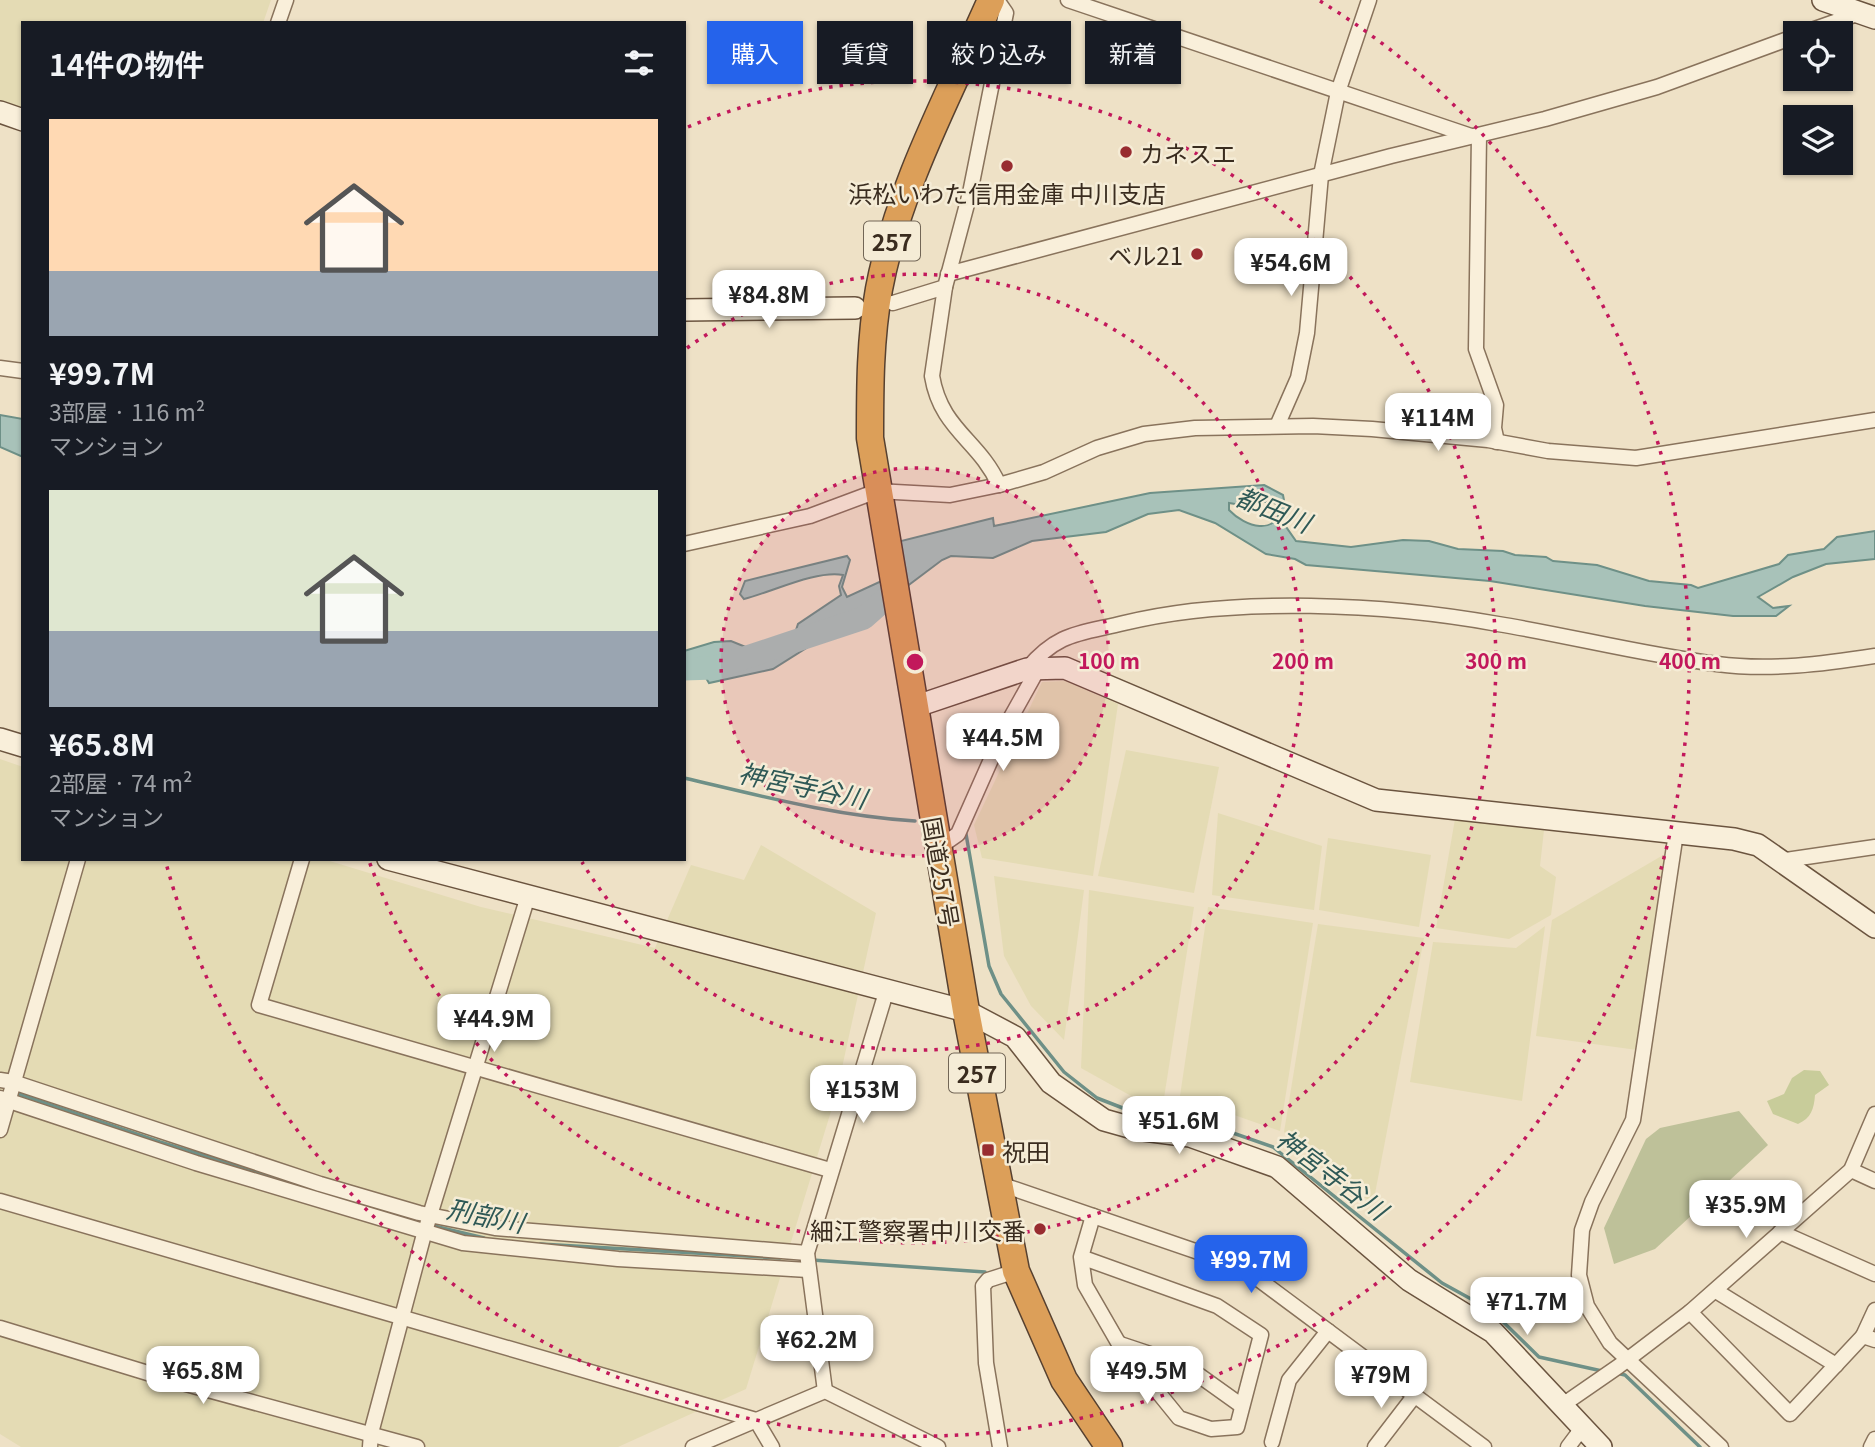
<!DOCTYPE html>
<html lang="ja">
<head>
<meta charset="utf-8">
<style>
  body { margin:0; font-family:Georgia,"Noto Sans JP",serif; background:#242831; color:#f1f3f6; height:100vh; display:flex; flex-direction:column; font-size:26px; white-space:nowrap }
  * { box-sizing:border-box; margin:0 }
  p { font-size:23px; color:#9ea1a6 }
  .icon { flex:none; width:38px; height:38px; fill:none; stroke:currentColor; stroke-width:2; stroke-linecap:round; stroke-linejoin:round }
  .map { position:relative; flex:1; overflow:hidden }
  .side { position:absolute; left:21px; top:21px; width:665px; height:840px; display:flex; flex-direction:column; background:#171b24; border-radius:0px; box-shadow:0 2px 5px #0004 }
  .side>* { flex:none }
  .banner { position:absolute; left:707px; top:21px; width:665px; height:63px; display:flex; gap:14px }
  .controls { position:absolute; left:1783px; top:21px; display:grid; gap:14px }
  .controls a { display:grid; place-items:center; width:70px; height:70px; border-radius:0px; background:#171b24; box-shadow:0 2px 5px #0004; font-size:35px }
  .price { position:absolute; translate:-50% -60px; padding:0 16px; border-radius:14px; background:#fff; color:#222; font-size:23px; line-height:46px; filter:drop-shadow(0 2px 4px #0008) }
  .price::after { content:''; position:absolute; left:50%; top:42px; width:21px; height:16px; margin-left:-10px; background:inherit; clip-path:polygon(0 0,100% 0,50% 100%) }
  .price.active { background:#2563eb; color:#fff }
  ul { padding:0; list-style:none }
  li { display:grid; align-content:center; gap:14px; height:371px; padding:0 28px }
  li span { display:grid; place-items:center; height:217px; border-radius:0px; color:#555 }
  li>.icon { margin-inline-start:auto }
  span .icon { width:126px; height:126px; fill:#fffc; stroke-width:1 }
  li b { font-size:30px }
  h2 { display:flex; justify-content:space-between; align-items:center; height:84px; padding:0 28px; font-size:30px }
  .pill { padding:0 24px; border-radius:0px; background:#171b24; box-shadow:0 2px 5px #0004; font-size:24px; line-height:63px }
  .pill.active { background:#2563eb; color:#fff }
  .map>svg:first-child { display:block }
  .farmland { fill:#e4dbb4 }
  .green { fill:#c8cc9a }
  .cemetery { fill:#bec199 }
  .water { fill:#a8c2b9; stroke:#6e9087; stroke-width:2; fill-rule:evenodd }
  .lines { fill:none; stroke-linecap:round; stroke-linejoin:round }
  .stream { stroke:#6e9087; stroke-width:3.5 }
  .river { stroke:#a8c2b9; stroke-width:23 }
  .street-casing { stroke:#89735c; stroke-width:17 }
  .secondary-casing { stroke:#6b543f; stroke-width:24 }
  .highway-casing { stroke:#574130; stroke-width:29 }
  .street { stroke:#f9efda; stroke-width:14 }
  .secondary { stroke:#f9efda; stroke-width:21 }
  .highway { stroke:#dc9f59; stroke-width:26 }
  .ring { fill:none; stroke:#c2185b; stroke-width:3.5; stroke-dasharray:3.5 7 }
  .poi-dot { fill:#982c30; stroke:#f5ecd6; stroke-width:2.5 }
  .labels { text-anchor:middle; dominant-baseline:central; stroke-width:5; stroke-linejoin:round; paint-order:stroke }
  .shield { fill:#f5ecd6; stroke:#726656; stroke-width:2 }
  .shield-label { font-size:23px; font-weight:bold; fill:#3a2c1f }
  .poi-label { font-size:24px; fill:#3a2c1f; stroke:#f5ecd6; text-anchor:start }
  .street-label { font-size:24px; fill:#3a2c1f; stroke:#f5ecd6 }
  .water-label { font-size:26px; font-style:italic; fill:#2f5956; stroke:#f5ecd6 }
  .centre { fill:#c2185b; stroke:#f5ecd6; stroke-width:3.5 }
  .ring-label { font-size:21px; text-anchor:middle; font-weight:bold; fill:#c2185b; stroke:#f5ecd6; stroke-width:5; stroke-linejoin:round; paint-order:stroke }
</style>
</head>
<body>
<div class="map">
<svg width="1875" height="1447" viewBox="0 0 1875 1447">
  <rect width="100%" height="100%" fill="#eee1c6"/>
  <!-- farmland -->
  <g class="farmland">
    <path d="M 0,0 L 271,0 L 263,23 L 23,23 L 23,120 L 0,112 Z"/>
    <path d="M 1065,681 L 1118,704 L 1093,876 L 982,858 L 974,825 L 1042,682 Z"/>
    <path d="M 1126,750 L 1219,767 L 1194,893 L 1098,876 Z"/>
    <path d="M 0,759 L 23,767 L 23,859 L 323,859 L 481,907 L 655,948 L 691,865 L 744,880 L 761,845 L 876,913 L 836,1095 L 746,1389 L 618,1447 L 21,1447 L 0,1434 Z"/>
    <path d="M 1218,813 L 1322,846 L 1314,910 L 1212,895 Z"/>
    <path d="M 1455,819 L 1544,830 L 1540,866 L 1556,877 L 1551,915 L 1509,939 L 1436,928 Z"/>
    <path d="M 1328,838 L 1431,855 L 1419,927 L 1319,910 Z"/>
    <path d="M 1665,854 L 1637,1050 L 1536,1036 L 1552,920 Z"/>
    <path d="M 994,876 L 1084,890 L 1064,1040 L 1031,1006 L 1004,956 Z"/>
    <path d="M 1089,890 L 1194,907 L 1164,1098 L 1133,1097 L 1081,1068 Z"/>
    <path d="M 1208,907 L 1313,923 L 1280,1131 L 1180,1096 Z"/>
    <path d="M 1318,924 L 1424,938 L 1373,1204 L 1284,1132 Z"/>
    <path d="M 1545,926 L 1522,1101 L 1410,1082 L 1433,942 L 1516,948 Z"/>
  </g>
  <!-- green -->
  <path class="green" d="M 1804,1070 L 1820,1071 L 1829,1085 L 1815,1095 C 1814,1109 1811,1118 1798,1124 L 1773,1114 L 1767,1101 L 1784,1094 L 1792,1078 Z"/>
  <!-- cemetery -->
  <path class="cemetery" d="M 1739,1111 L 1768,1145 L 1655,1249 L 1614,1264 L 1604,1228 L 1646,1139 L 1660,1128 Z"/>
  <!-- water -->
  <g class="water">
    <path d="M 0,415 L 23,419 L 23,457 L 0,447 Z"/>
    <path d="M 1264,485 L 1283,495 L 1286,511 L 1282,521 L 1296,541 L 1351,547 L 1403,540 L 1429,541 L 1458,549 L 1503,551 L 1515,555 L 1546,557 L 1553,561 L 1597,565 L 1649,581 L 1691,585 L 1698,588 L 1779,564 L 1788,555 L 1824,549 L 1837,537 L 1875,531 L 1875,559 L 1826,564 L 1793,577 L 1758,597 L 1773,608 L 1789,606 L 1776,616 L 1733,616 L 1645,606 L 1490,581 L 1306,565 L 1295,559 L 1266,554 L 1215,523 L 1179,510 L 1148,514 L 1106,532 L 1032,541 L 993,558 L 951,556 L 942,560 L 882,605 L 862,613 L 773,669 L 709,683 L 706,678 L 684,677 L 684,651 L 714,642 L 731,641 L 763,654 L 796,630 L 798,624 L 841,595 L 839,586 L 843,575 C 816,570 772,592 744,599 L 740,594 L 745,581 L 847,556 L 850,560 L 842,587 L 847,597 L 886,579 L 901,541 L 993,518 L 994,526 L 1150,493 ZM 1254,502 L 1272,502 L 1281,506 C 1277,537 1245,527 1229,510 L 1229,503 L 1241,505 Z"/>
  </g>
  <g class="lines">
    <!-- stream -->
    <g class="stream">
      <path d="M 684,778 C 761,796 836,816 915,821"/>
      <path d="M 966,834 L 989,966 L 1001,994 L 1064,1072 L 1097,1098 L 1133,1112 L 1210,1125 L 1273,1147 L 1442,1283 L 1491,1310 L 1539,1357 L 1602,1371"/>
      <path d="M 13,1092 L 160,1142 L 422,1223"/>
      <path d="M 430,1225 L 484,1238"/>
      <path d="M 540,1244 L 780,1258"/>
      <path d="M 812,1260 L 985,1272"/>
      <path d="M 1616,1373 L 1625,1375 L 1700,1447"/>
    </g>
    <!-- river -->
    <path class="river" d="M 684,669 L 714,668 L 864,618 L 898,588"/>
    <defs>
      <g id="street">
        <path d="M 1068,0 L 1471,136"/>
        <path d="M 278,23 L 286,0"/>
        <path d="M 1803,33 L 1860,13"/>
        <path d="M 1479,135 L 1476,349 L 1496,405 L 1494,428 L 1497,442"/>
        <path d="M 948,274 L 1391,156 L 1545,119 L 1657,87 L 1796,36"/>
        <path d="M 893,303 L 945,287 L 970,193 L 1006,13 L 997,0"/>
        <path d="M 0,368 L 23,371"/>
        <path d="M 1277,426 L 1298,378 L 1307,333 L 1321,175 L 1338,92 L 1369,0"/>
        <path d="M 999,485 L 1044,472 L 1097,448 L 1144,434 L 1195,428 L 1313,426 L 1372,429 L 1488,440 L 1548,451 L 1636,458 L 1875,420"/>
        <path d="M 684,544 L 810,516 L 877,491 L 950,495 L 999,485 C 979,440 941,430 932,376 L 945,287"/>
        <path d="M 1027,669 C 1058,632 1079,634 1124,623 C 1233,596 1388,604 1498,624 C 1571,636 1644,655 1717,664 C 1769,671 1824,664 1875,656"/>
        <path d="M 1676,833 L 1633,1120 L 1592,1202 L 1582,1230 L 1579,1275 L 1587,1306 L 1610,1343 L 1721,1447"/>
        <path d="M 938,848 L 958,834 L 1005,728 L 1039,667"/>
        <path d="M 302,859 L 259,1005 L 830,1170"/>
        <path d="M 1779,861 L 1875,847"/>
        <path d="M 0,1080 L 13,1082 L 320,1184 L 419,1213 L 495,1228 L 807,1253"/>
        <path d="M 0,1098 L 196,1163 L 463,1243 L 618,1259 L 808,1270"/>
        <path d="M 0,1130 L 78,859"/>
        <path d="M 1851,1170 L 1875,1181"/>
        <path d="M 997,1183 L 1242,1267 L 1484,1447"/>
        <path d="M 0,1201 L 756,1420 L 772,1447"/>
        <path d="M 1780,1232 L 1875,1274"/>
        <path d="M 1081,1257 L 1217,1306 L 1261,1335 L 1237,1427 L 1211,1429 L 1179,1418 L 1119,1344 L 1085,1285 L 1081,1257 L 1093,1216"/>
        <path d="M 1716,1291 L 1836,1365"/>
        <path d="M 1875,1310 L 1863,1336 L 1875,1340"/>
        <path d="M 1690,1312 L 1790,1414 L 1863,1336"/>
        <path d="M 0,1328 L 164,1378 L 417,1447"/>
        <path d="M 1120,1344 L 1186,1366 L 1242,1406"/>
        <path d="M 825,1391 L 807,1253 L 887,989"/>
        <path d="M 1564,1404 L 1619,1366 L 1690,1312 L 1851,1170 L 1875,1114"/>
        <path d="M 1272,1442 L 1289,1380 L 1328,1331"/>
        <path d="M 370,1447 L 371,1433 L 423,1238 L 528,896"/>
        <path d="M 693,1447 L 825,1391 L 938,1447"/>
        <path d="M 1000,1447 L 986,1363 L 983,1286 L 988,1280 L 1016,1271"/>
        <path d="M 1375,1447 L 1415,1395"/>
        <path d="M 1568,1447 L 1583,1427"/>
        <path d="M 1871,1447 L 1875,1439"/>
      </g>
      <g id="secondary">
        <path d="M 1823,0 L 1875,18"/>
        <path d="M 0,112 L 23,120"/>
        <path d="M 684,310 L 855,308"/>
        <path d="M 914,707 L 1027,669 L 1065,668 L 1376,800 L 1734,839 L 1758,845 L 1875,927"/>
        <path d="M 0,739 L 23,746"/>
        <path d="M 388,859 L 966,1011 L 1015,1037 L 1051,1083 L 1104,1120 L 1136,1129 L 1190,1136 L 1277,1167 L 1409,1280 L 1493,1332 L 1601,1447"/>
      </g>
      <path id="highway" d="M 991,0 C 950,93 898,188 879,289 C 870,339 870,388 870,438 L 966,1011 L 1016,1271 L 1064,1380 L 1109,1447"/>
    </defs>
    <!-- street casing -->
    <use href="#street" class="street-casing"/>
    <!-- secondary casing -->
    <use href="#secondary" class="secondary-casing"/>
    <!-- highway casing -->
    <use href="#highway" class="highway-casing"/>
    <!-- street -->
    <use href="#street" class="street"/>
    <!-- secondary -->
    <use href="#secondary" class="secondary"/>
    <!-- highway -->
    <use href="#highway" class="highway"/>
  </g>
  <!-- distance rings -->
  <circle cx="915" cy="662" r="194" fill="#c2185b" fill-opacity=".12"/>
  <g class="ring">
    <circle cx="915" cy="662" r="194"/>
    <path d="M687 348A388 388 0 1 1 582 862"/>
    <path d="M688 127A581 581 0 1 1 369 861"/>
    <path d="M1320 1A775 775 0 1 1 166 863"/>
  </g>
  <!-- markers -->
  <g class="poi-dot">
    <circle cx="1126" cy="152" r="7"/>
    <circle cx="1007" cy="166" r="7"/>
    <circle cx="1197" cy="254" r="7"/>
    <rect x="981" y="1143" width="14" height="14" rx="3.5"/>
    <circle cx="1040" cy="1229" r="7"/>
  </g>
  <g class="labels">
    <!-- shield labels -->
    <g class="shield">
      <rect x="864" y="221.5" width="56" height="39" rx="5"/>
      <rect x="949" y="1053.5" width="56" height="39" rx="5"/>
    </g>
    <g class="shield-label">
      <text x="892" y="241">257</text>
      <text x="977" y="1073">257</text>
    </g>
    <!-- poi labels -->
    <g class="poi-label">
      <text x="1140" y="152">カネスエ</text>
      <text x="1007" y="192" text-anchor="middle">浜松いわた信用金庫 中川支店</text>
      <text x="1183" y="254" text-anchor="end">ベル21</text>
      <text x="1002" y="1150">祝田</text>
      <text x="1026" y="1229" text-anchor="end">細江警察署中川交番</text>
    </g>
    <!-- street labels -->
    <g class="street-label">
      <text transform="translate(942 872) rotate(80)">国道257号</text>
    </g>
    <!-- water labels -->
    <g class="water-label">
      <text transform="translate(1274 508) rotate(22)">都田川</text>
      <text transform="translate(803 784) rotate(12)">神宮寺谷川</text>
      <text transform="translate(1333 1173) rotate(37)">神宮寺谷川</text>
      <text transform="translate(486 1214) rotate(11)">刑部川</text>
    </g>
  </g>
  <circle cx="915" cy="662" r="10" class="centre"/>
  <g class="ring-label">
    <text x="1109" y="669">100 m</text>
    <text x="1303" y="669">200 m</text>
    <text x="1496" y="669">300 m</text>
    <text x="1690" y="669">400 m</text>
  </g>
</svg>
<div class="controls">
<a><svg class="icon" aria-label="locate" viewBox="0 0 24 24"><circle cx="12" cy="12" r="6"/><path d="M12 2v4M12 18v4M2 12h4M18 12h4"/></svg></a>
<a><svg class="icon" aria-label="layers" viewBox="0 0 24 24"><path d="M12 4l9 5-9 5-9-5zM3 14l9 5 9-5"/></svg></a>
</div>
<b class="price" style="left:1291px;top:298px">¥54.6M</b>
<b class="price" style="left:769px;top:330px">¥84.8M</b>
<b class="price" style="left:1438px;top:453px">¥114M</b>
<b class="price" style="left:1003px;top:773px">¥44.5M</b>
<b class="price" style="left:494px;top:1054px">¥44.9M</b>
<b class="price" style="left:863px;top:1125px">¥153M</b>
<b class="price" style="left:1179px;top:1156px">¥51.6M</b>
<b class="price" style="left:1746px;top:1240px">¥35.9M</b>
<b class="price active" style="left:1251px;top:1295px">¥99.7M</b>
<b class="price" style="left:1527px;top:1337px">¥71.7M</b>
<b class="price" style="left:817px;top:1375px">¥62.2M</b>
<b class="price" style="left:203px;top:1406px">¥65.8M</b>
<b class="price" style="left:1147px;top:1406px">¥49.5M</b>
<b class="price" style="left:1381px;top:1410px">¥79M</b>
<div class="banner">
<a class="pill active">購入</a>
<a class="pill">賃貸</a>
<a class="pill">絞り込み</a>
<a class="pill">新着</a>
</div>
<section class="side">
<h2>14件の物件<svg class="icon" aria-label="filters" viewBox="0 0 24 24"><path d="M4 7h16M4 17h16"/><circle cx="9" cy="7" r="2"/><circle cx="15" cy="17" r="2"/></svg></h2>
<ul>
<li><span style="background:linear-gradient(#ffd9b3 70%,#9aa5b1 0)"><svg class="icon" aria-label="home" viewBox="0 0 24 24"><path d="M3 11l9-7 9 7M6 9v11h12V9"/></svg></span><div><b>¥99.7M</b><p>3部屋 · 116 m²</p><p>マンション</p></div></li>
<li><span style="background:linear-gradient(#dfe7d0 65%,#9aa5b1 0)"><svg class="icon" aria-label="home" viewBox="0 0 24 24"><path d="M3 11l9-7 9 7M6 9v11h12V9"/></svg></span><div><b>¥65.8M</b><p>2部屋 · 74 m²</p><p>マンション</p></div></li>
</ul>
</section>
</div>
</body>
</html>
